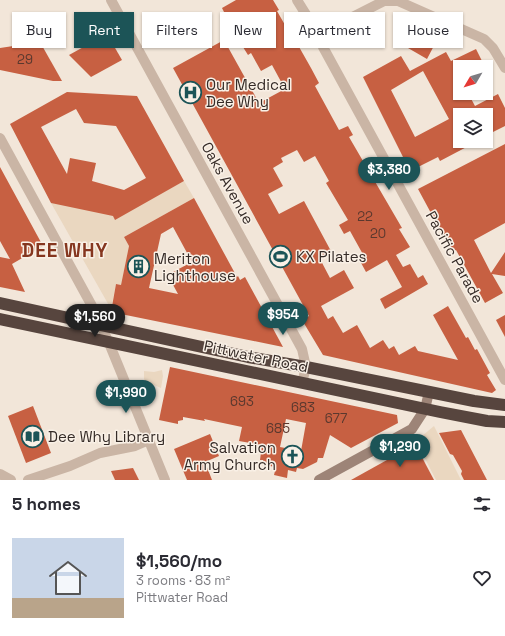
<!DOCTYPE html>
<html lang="en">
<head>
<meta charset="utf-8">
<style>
  body { margin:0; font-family:"Space Grotesk",sans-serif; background:#f7f7f7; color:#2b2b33; height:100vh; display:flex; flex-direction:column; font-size:15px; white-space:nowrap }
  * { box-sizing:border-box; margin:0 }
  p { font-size:13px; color:#7c7c81 }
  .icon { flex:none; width:22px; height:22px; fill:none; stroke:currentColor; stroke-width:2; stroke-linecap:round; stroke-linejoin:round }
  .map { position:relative; height:480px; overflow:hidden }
  .side { display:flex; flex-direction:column; background:#fff; flex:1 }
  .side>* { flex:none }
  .hud { position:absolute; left:12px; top:12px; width:481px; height:36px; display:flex; gap:8px }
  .needle { width:26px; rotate:232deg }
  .buttons { position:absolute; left:453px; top:60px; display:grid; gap:8px }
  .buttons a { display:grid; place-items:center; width:40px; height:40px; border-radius:0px; background:#fff; box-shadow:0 1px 3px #0004; font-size:20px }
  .price { position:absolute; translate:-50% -34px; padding:0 9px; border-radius:14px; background:#1c5457; color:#fff; font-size:13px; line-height:26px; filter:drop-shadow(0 1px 2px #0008) }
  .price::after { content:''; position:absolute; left:50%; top:24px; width:12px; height:9px; margin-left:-6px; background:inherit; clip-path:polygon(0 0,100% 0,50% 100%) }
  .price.current { background:#222; color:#fff }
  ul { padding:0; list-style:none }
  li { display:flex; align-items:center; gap:12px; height:100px; padding:0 12px }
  li span { display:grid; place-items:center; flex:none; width:112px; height:80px; border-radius:0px; color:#555 }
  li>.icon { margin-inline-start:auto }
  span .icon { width:48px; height:48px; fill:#fffc; stroke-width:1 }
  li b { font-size:17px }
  h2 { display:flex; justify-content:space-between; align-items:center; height:48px; padding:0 12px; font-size:17px }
  .pill { padding:0 14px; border-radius:0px; background:#fff; box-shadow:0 1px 3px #0004; font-size:14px; line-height:36px }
  .pill.current { background:#1c5457; color:#fff }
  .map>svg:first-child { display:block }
  .plaza { fill:#ead7c0 }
  .building { fill:#c76042; fill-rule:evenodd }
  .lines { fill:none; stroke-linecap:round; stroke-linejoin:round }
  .street { stroke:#cab5a5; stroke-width:10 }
  .secondary { stroke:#9d8477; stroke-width:10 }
  .highway { stroke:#57453e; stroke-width:12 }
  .labels { text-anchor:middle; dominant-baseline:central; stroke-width:3; stroke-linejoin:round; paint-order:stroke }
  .number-label { font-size:13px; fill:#5a382e }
  .poi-label { font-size:15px; fill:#352b27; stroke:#f9f0e6; text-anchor:start }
  .street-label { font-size:15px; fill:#352b27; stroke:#f9f0e6 }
  .district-label { font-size:19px; font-weight:bold; letter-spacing:1px; fill:#85361f; stroke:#f9f0e6 }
</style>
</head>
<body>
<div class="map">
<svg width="505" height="480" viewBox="0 0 505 480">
  <rect width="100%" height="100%" fill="#f2e6d9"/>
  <!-- plaza -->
  <g class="plaza">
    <path d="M 184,181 L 194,198 L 124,237 L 129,246 L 121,285 L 116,284 L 111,309 L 51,203 L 140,205 Z"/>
    <path d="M 162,370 L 163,376 L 161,388 L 154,385 L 151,388 L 149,387 L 144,379 L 144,371 L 154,372 Z"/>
    <path d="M 434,426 L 461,480 L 436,480 L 416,441 Z"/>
  </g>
  <!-- building -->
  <g class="building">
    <path d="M 236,0 L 273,0 L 279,10 L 277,11 L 293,39 L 294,38 L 311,68 L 319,83 L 315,86 L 339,130 L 348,126 L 353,135 L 349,137 L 402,228 L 399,229 L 410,247 L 396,255 L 403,267 L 410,264 L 418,278 L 423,275 L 428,284 L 385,309 L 380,299 L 402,287 L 387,260 L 366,272 L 360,261 L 365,258 L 350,231 L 344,234 L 339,225 L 348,220 L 326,183 L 329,181 L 315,156 L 304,162 L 297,150 L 281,158 L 283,162 L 273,168 L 283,186 L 268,194 L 279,214 L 304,201 L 332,253 L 320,259 L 330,278 L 344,270 L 354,288 L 321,306 L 328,319 L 333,316 L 343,333 L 357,325 L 370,348 L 383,340 L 389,349 L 394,346 L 399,355 L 415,346 L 418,351 L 458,360 L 433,315 L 448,306 L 466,338 L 468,337 L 475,350 L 477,349 L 490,373 L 487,375 L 496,390 L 492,393 L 323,355 L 302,320 L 309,316 L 173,68 L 224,40 L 259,103 L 285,89 L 272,65 L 261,71 L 251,53 L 248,55 L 236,36 L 222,8 Z"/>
    <path d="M 407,24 L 437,40 L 427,59 L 408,48 L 410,43 L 405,40 L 407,36 L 402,33 Z"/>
    <path d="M 107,34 L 122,60 L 91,77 L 69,55 Z"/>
    <path d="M 40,42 L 62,81 L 53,81 L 0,70 L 0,48 Z"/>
    <path d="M 476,49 L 485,67 L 454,67 L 460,78 L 460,93 L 468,93 L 475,106 L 498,94 L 505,108 L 505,126 L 493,132 L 486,119 L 486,115 L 460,115 L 460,141 L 478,141 L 440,161 L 438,157 L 410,171 L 363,77 L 401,56 L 410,71 L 446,52 L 451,61 ZM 423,71 L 449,119 L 415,137 L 391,90 Z"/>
    <path d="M 67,92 L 137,96 L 184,181 L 115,220 L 113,216 L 51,203 L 10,124 ZM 76,109 L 84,123 L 116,126 L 146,178 L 124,190 L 92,181 L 96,163 L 70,158 L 67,174 L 41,127 Z"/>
    <path d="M 505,144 L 505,223 L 474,240 L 491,273 L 505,252 L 505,276 L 492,274 L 503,293 L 485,303 L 456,250 L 452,252 L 418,189 Z"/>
    <path d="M 0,167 L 43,246 L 12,264 L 25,292 L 0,287 L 0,257 L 10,259 L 0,241 Z"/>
    <path d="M 194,198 L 237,277 L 238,276 L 240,280 L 245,277 L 283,347 L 111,312 L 116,284 L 121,285 L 129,246 L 124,237 ZM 173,227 L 192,262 L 171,273 L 176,281 L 172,283 L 178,294 L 149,288 L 161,234 Z"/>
    <path d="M 505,315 L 505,337 L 496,320 Z"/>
    <path d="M 170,367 L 397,415 L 398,423 L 351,448 L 330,435 L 323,458 L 318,458 L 317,462 L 303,469 L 297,468 L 296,472 L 288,470 L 287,478 L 274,475 L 276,467 L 263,465 L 263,460 L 260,460 L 262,445 L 239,441 L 242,427 L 204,419 L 205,421 L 183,417 L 183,420 L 178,421 L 178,424 L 159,420 ZM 286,419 L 306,423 L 301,451 L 280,447 Z"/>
    <path d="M 33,406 L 51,453 L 26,463 L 8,416 Z"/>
    <path d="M 461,430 L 487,480 L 464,480 L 461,474 L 462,471 L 453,455 L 450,454 L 439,433 Z"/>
    <path d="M 210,434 L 219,456 L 205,462 L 212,480 L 187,480 L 174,449 Z"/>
    <path d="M 414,445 L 416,446 L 434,480 L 351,480 Z"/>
    <path d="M 133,468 L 139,480 L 115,480 L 111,471 Z"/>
  </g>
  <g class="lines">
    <!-- street -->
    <g class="street">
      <path d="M 111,0 L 302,349 L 306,367 L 302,383"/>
      <path d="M 297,0 L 315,29"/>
      <circle cx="319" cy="35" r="7"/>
      <path d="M 325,31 L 384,1 L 398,1 L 484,39 L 493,48 L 505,68"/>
      <path d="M 322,42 L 323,47 L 505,380"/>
      <path d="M 0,138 L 92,306 L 109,343 L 165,480"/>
      <path d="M 0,474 L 11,480"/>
      <path d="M 28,480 L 70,466 L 100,453 L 135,446 L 149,440"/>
    </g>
    <!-- secondary -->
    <path class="secondary" d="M 319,480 L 412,429 L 425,409 L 429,392"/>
    <!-- highway -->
    <g class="highway">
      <path d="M 0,303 L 248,357 L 306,367 L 474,401 L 505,405"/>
      <path d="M 0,319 L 440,412 L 487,421 L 505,422"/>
    </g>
  </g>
  <!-- icons -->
  <defs>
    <symbol id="hospital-ring" viewBox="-11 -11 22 22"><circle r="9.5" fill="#f9f0e6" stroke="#1c5457" stroke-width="1.5"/><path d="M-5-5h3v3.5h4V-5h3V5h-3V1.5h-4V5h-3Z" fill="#1c5457"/></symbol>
    <symbol id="stadium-ring" viewBox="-11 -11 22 22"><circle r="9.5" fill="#f9f0e6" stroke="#1c5457" stroke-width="1.5"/><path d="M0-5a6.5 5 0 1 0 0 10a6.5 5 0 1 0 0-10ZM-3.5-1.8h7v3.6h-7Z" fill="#1c5457"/></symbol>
    <symbol id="building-ring" viewBox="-11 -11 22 22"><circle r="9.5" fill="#f9f0e6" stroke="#1c5457" stroke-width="1.5"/><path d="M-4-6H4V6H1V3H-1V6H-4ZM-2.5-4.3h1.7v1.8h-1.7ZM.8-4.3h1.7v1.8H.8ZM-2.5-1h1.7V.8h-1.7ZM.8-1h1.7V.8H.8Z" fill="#1c5457"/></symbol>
    <symbol id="library-ring" viewBox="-11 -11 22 22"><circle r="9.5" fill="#f9f0e6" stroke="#1c5457" stroke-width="1.5"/><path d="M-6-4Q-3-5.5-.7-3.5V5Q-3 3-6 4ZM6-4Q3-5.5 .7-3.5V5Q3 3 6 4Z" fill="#1c5457"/></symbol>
    <symbol id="church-ring" viewBox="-11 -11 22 22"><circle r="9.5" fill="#f9f0e6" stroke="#1c5457" stroke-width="1.5"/><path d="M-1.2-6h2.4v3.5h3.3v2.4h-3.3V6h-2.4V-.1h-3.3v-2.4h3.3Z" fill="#1c5457"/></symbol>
  </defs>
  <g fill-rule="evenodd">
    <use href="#hospital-ring" x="178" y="80" width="25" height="25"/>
    <use href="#stadium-ring" x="268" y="244" width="25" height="25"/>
    <use href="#building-ring" x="126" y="254" width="25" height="25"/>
    <use href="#library-ring" x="20" y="424" width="25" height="25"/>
    <use href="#church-ring" x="280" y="444" width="25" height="25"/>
  </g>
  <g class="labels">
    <!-- number labels -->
    <g class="number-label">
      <text x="25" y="59">29</text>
      <text x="365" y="216">22</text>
      <text x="378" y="233">20</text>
      <text x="242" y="401">693</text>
      <text x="303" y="407">683</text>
      <text x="336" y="418">677</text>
      <text x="278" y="428">685</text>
    </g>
    <!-- poi labels -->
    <g class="poi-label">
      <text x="206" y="84">Our Medical<tspan x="206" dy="17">Dee Why</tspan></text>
      <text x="296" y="256">KX Pilates</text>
      <text x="154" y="258">Meriton<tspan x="154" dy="17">Lighthouse</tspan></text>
      <text x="48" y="436">Dee Why Library</text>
      <text x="276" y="447" text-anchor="end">Salvation<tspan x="276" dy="17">Army Church</tspan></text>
    </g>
    <!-- street labels -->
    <g class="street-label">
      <text transform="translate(228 183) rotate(61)">Oaks Avenue</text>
      <text transform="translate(455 257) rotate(61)">Pacific Parade</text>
      <text transform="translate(256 356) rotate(12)">Pittwater Road</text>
    </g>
    <!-- district labels -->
    <g class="district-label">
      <text x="65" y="250">DEE WHY</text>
    </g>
  </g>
</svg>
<div class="buttons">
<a><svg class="needle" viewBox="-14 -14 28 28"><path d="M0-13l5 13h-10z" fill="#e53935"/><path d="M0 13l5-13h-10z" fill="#7c7c81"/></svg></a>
<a><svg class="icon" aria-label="layers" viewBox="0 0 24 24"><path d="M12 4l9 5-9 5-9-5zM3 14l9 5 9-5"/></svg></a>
</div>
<b class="price" style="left:389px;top:191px">$3,380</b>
<b class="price" style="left:283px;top:336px">$954</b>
<b class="price current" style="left:95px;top:338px">$1,560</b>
<b class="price" style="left:126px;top:414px">$1,990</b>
<b class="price" style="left:400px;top:468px">$1,290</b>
<div class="hud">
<a class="pill">Buy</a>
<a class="pill current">Rent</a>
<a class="pill">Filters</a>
<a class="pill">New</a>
<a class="pill">Apartment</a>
<a class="pill">House</a>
</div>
</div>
<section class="side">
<h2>5 homes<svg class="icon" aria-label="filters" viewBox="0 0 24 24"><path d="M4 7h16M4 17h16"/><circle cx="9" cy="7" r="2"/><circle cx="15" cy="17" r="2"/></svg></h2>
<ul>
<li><span style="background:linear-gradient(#c9d6e8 75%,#b9a48a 0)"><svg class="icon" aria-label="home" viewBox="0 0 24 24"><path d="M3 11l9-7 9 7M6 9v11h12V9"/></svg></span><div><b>$1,560/mo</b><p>3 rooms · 83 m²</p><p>Pittwater Road</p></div><svg class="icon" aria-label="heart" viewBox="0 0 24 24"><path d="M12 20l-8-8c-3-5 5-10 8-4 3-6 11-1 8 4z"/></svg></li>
</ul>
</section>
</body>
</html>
